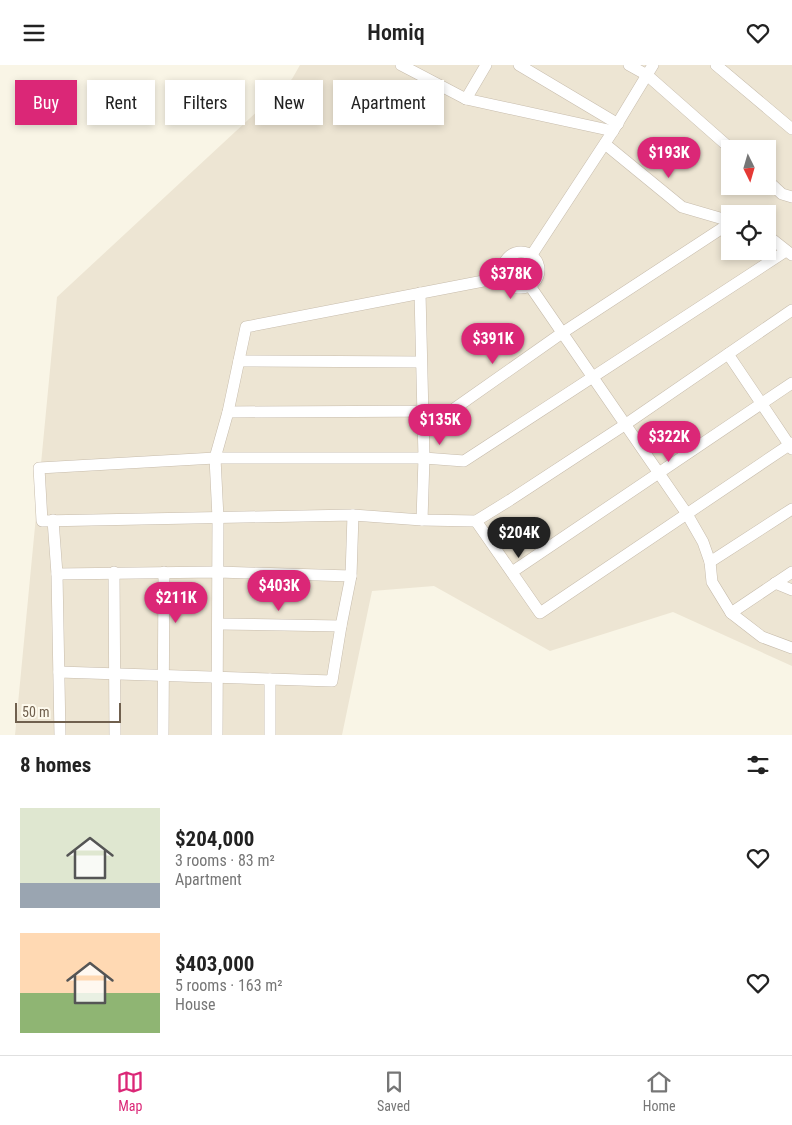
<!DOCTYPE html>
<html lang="en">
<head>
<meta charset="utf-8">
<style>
  body { margin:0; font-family:"Roboto Condensed",sans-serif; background:#f2f2f2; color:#222; height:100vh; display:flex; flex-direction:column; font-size:19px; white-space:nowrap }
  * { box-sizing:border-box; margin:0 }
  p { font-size:16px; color:#767676 }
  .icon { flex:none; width:28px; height:28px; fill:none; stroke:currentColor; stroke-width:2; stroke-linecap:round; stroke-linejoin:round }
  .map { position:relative; height:670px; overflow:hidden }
  .panel { display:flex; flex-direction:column; background:#fff; flex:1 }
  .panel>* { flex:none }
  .top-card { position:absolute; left:15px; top:15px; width:500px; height:45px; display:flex; gap:10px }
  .needle { width:32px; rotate:175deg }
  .buttons { position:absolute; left:721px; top:75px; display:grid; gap:10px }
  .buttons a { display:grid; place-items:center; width:55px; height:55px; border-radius:0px; background:#fff; box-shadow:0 2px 8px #0003; font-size:25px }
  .scale { position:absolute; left:15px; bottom:12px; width:106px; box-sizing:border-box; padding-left:5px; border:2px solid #70604e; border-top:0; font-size:14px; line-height:18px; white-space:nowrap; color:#70604e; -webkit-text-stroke:4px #fdf9ec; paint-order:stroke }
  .price { position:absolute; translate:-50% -42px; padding:0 11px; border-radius:18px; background:#db2777; color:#fff; font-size:16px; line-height:32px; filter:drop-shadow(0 1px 2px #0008) }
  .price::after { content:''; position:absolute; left:50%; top:30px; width:15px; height:11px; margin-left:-8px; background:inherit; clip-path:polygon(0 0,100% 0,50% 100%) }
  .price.active { background:#222; color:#fff }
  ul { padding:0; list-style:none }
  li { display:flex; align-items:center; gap:15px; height:125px; padding:0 20px }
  li span { display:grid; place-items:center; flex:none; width:140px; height:100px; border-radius:0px; color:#555 }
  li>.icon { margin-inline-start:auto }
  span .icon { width:60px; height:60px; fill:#fffc; stroke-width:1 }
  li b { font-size:21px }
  h2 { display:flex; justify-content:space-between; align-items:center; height:60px; padding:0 20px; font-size:21px }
  .pill { padding:0 18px; border-radius:0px; background:#fff; box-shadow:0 2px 8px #0003; font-size:18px; line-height:45px }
  .pill.active { background:#db2777; color:#fff }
  header { display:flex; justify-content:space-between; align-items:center; height:65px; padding:0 20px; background:#fff; font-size:22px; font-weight:600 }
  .tabs { display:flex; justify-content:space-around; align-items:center; height:70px; border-top:1px solid #e0e0e0; background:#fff; font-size:14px; color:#767676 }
  .tabs a { display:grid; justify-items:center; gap:2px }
  .tabs .active { color:#db2777 }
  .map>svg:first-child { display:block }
  .residential { fill:#ede5d3; fill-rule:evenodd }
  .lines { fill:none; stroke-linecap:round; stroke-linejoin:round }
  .minor-casing { stroke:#c7bcac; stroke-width:12 }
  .minor { stroke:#fff; stroke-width:11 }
</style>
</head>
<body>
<header><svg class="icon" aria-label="menu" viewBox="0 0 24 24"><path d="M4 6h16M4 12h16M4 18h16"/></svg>Homiq<svg class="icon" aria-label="heart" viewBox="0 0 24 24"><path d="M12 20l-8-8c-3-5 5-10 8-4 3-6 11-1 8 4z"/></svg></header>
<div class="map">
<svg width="792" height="670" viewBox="0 0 792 670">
  <rect width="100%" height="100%" fill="#f9f5e6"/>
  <!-- residential -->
  <path class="residential" d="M 300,0 L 792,0 L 792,601 L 673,547 L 550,586 L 434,521 L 372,526 L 342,670 L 15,670 L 57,232 L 292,14 ZM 730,84 L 768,84 L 768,121 L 730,121 ZM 730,149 L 768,149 L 768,186 L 730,186 Z"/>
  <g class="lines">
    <defs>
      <g id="minor">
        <path d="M 401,0 L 466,34 L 613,66"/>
        <path d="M 519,0 L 618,59"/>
        <path d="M 629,0 L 647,10 L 731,84"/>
        <path d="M 716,0 L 792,64"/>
        <path d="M 466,34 L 486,0"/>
        <path d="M 605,79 L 682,142 L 730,156"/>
        <path d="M 768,116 L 782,129 L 792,132"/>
        <path d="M 768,171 L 792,190"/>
        <path d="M 786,186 L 464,396 L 424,393 L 215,393 L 39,403 L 42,456 L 353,450 L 422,455 L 476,456 L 510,435 L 626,359 L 792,245"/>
        <circle cx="521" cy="205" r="18"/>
        <path d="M 531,191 L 613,66 L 653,0"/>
        <path d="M 530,221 L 687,449 L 703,477 L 710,497 L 712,517 L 731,548 L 762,572 L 792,583"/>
        <path d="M 420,228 L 424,393 L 422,455"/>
        <path d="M 728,289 L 792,384"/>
        <path d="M 239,296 L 421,297"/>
        <path d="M 228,347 L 451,346 L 562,268 L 730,158"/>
        <path d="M 53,455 L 57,509 L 60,670"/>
        <path d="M 476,456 L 540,548 L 792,378"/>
        <path d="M 710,497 L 792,444"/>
        <path d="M 114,507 L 115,670"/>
        <path d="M 512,507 L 792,318"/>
        <path d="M 57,509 L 218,507 L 351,511"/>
        <path d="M 775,518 L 792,525"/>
        <path d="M 731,548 L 792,507"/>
        <path d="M 218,559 L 341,561"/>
        <path d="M 59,607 L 332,616 L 341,561 L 351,511 L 353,450"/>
        <path d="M 270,614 L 270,670"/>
        <path d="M 163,670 L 164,507"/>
        <path d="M 217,670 L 218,453 L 215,393 L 228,347 L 246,262 L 504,212"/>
      </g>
    </defs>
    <!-- minor casing -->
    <use href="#minor" class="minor-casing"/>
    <!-- minor -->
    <use href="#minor" class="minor"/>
  </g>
</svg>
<div class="buttons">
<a><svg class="needle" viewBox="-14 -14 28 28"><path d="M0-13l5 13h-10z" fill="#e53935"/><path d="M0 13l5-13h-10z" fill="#767676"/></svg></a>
<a><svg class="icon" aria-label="locate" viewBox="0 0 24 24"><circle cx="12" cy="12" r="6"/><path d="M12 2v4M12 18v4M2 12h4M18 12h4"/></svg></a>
</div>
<div class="scale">50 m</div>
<b class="price" style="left:669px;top:114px">$193K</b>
<b class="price" style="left:511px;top:235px">$378K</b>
<b class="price" style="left:493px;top:300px">$391K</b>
<b class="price" style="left:440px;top:381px">$135K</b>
<b class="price" style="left:669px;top:398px">$322K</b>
<b class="price active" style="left:519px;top:494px">$204K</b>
<b class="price" style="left:279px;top:547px">$403K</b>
<b class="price" style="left:176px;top:559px">$211K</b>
<div class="top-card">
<a class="pill active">Buy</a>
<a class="pill">Rent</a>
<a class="pill">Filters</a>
<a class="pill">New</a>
<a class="pill">Apartment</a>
</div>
</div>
<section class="panel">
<h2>8 homes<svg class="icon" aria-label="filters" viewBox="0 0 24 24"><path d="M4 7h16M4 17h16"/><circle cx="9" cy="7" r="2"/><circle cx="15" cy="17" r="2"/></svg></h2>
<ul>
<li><span style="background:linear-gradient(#dfe7d0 75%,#9aa5b1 0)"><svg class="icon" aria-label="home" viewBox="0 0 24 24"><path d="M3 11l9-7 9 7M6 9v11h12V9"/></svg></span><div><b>$204,000</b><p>3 rooms · 83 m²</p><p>Apartment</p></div><svg class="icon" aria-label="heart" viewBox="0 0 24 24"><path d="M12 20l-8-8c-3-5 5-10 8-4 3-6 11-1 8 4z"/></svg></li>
<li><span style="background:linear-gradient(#ffd9b3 60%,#8fb573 0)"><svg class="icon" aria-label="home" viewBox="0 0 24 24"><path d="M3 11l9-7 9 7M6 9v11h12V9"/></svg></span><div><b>$403,000</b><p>5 rooms · 163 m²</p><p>House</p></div><svg class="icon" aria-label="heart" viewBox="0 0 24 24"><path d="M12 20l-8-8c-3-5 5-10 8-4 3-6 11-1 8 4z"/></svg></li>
</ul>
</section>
<nav class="tabs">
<a class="active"><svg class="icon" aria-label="map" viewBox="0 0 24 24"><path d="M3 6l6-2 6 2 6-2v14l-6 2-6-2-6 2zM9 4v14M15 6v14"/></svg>Map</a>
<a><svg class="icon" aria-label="saved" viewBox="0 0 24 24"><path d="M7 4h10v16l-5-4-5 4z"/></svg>Saved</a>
<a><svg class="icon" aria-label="home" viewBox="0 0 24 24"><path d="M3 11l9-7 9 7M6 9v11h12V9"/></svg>Home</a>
</nav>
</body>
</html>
